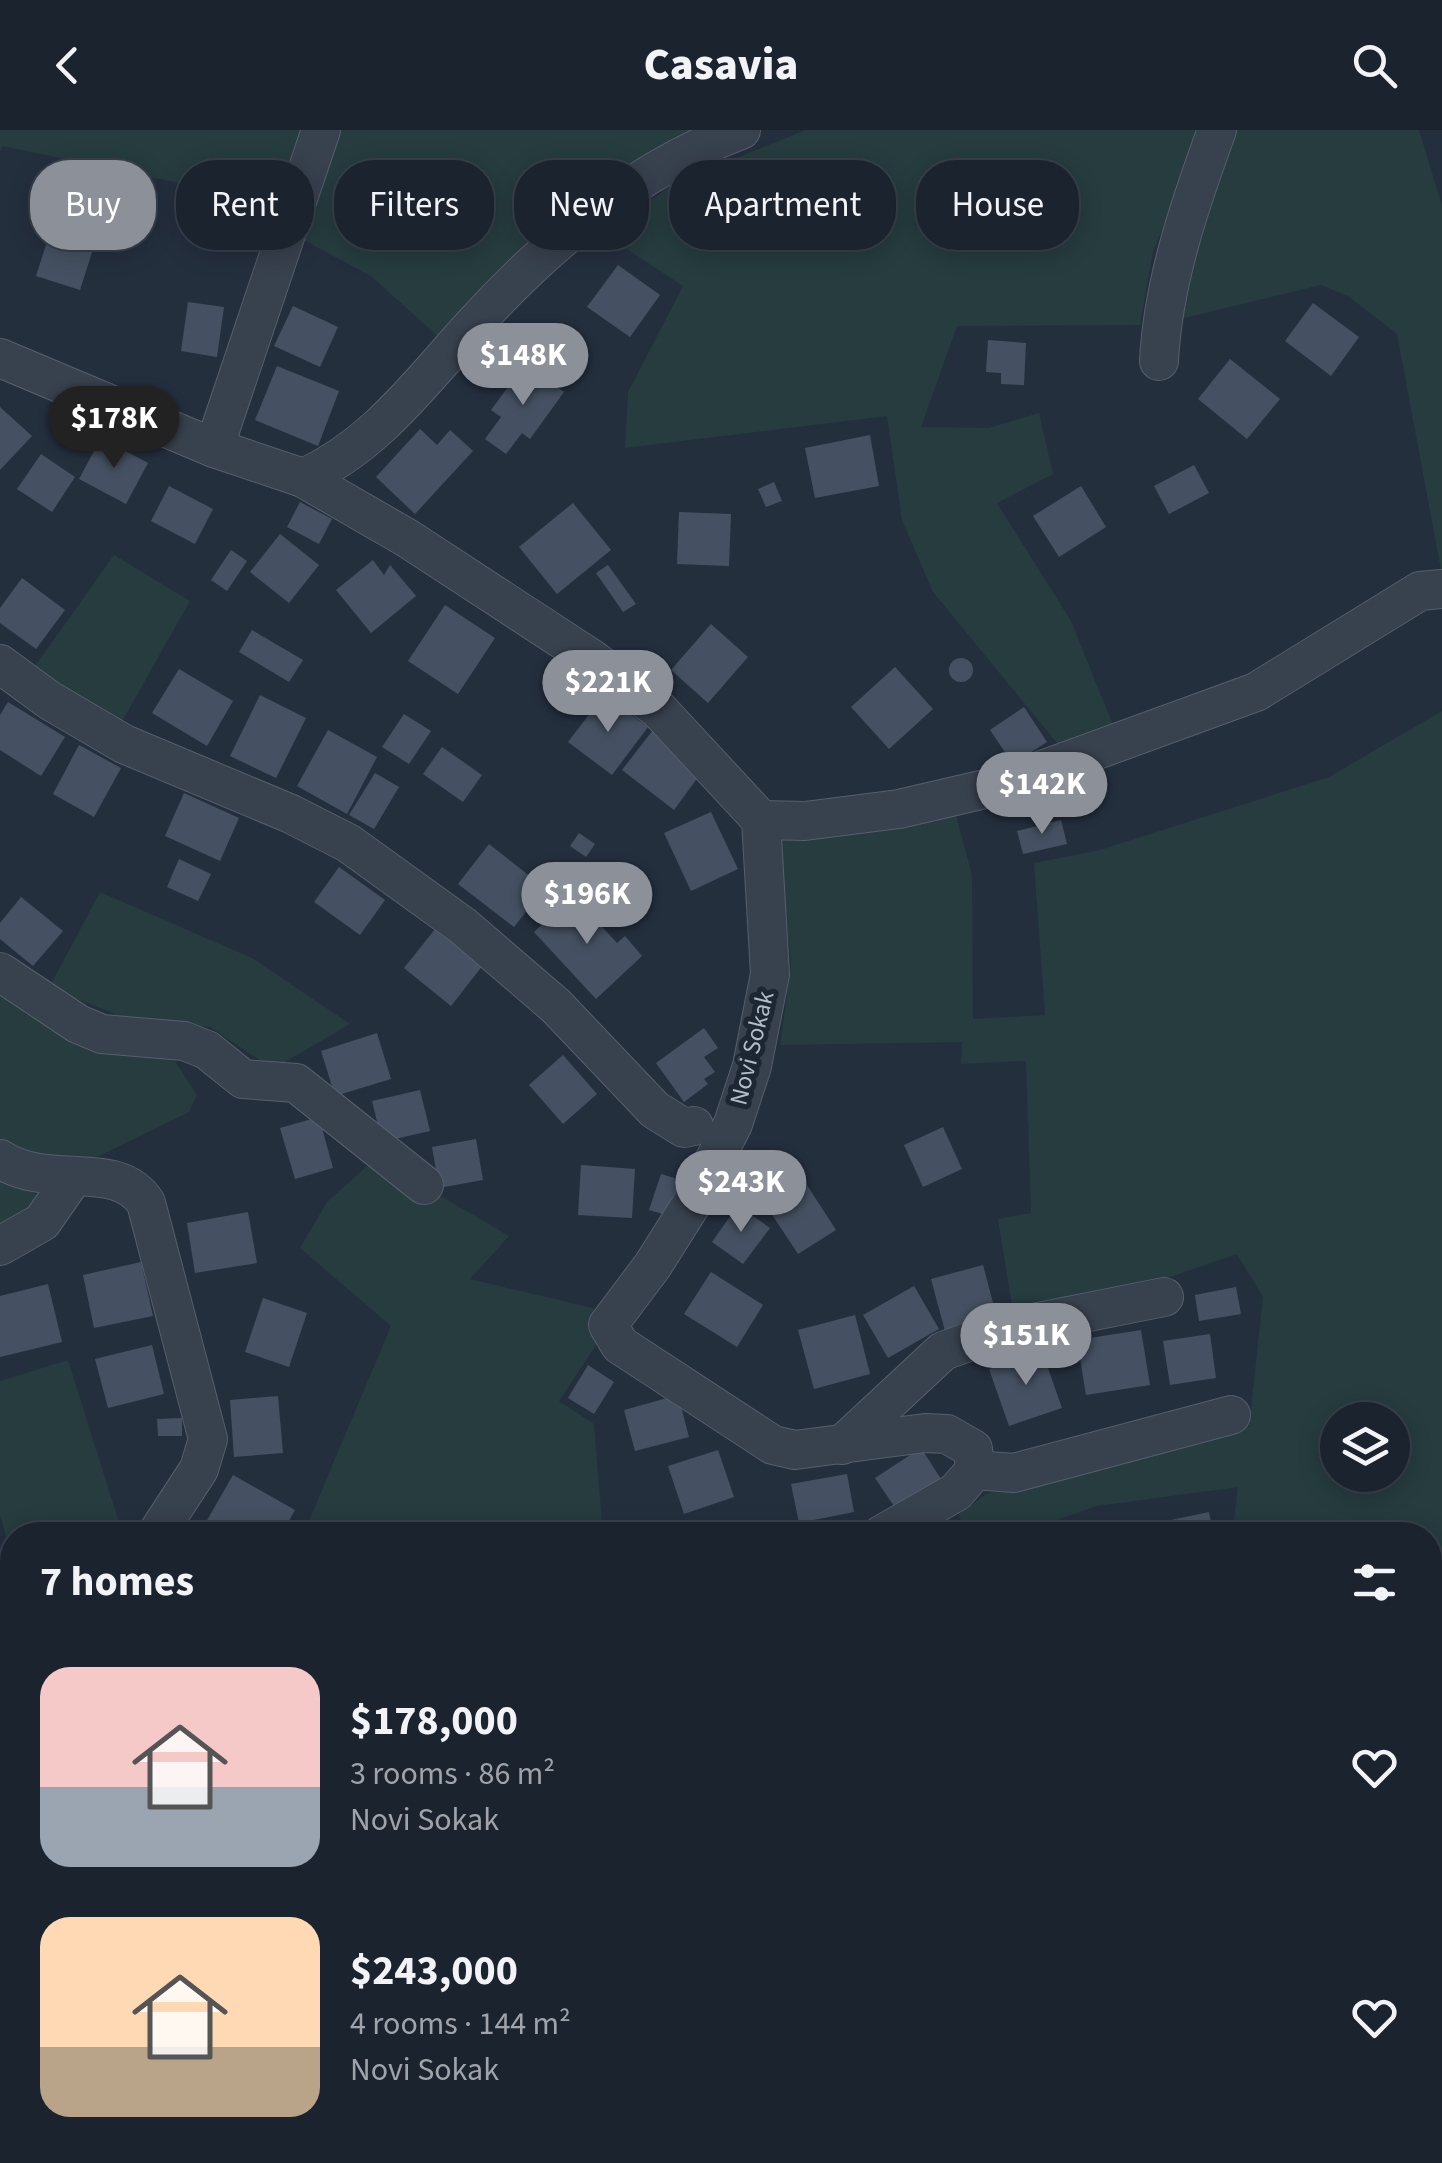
<!DOCTYPE html>
<html lang="en">
<head>
<meta charset="utf-8">
<style>
  body { margin:0; font-family:"Source Sans 3",sans-serif; background:#242b36; color:#f1f3f6; height:100vh; display:flex; flex-direction:column; font-size:38px; white-space:nowrap }
  * { box-sizing:border-box; margin:0 }
  p { font-size:32px; color:#a0a4aa }
  .icon { flex:none; width:55px; height:55px; fill:none; stroke:currentColor; stroke-width:2; stroke-linecap:round; stroke-linejoin:round }
  .map { position:relative; flex:1; overflow:hidden }
  .panel { position:absolute; left:0px; top:1392px; width:1442px; height:642px; display:flex; flex-direction:column; background:#1b232e; border-radius:40px 40px 0 0; box-shadow:0 5px 25px #0003,0 0 0 2px #39404a }
  .panel>* { flex:none }
  .banner { position:absolute; left:30px; top:30px; width:1382px; height:90px; display:flex; gap:20px }
  .fabs { position:absolute; left:1320px; top:1272px; display:grid; gap:20px }
  .fabs a { display:grid; place-items:center; width:90px; height:90px; border-radius:50%; background:#1b232e; box-shadow:0 5px 25px #0003,0 0 0 2px #39404a; font-size:50px }
  .price { position:absolute; translate:-50% -85px; padding:0 22px; border-radius:35px; background:#8c9099; color:#fff; font-size:32px; line-height:65px; filter:drop-shadow(0 2px 5px #0008) }
  .price::after { content:''; position:absolute; left:50%; top:60px; width:30px; height:22px; margin-left:-15px; background:inherit; clip-path:polygon(0 0,100% 0,50% 100%) }
  .price.selected { background:#222; color:#fff }
  ul { padding:0; list-style:none }
  li { display:flex; align-items:center; gap:30px; height:250px; padding:0 40px }
  li span { display:grid; place-items:center; flex:none; width:280px; height:200px; border-radius:30px; color:#555 }
  li>.icon { margin-inline-start:auto }
  span .icon { width:120px; height:120px; fill:#fffc; stroke-width:1 }
  li b { font-size:42px }
  h2 { display:flex; justify-content:space-between; align-items:center; height:120px; padding:0 40px; font-size:42px }
  .chip { padding:0 35px; border-radius:40px; background:#1b232e; box-shadow:0 5px 25px #0003,0 0 0 2px #39404a; font-size:35px; line-height:90px }
  .chip.selected { background:#8c9099; color:#fff }
  header { display:flex; justify-content:space-between; align-items:center; height:130px; padding:0 40px; background:#1b232e; font-size:45px; font-weight:800 }
  .map>svg:first-child { display:block }
  .green { fill:#263c3f; fill-rule:evenodd }
  .building { fill:#455162 }
  .lines { fill:none; stroke-linecap:round; stroke-linejoin:round }
  .minor-casing { stroke:#565f6c; stroke-width:40 }
  .minor { stroke:#38414e; stroke-width:38 }
  .labels { text-anchor:middle; dominant-baseline:central; stroke-width:10; stroke-linejoin:round; paint-order:stroke }
  .street-label { font-size:25px; fill:#b4bcc9; stroke:#1d2633 }
</style>
</head>
<body>
<header><svg class="icon" aria-label="back" viewBox="0 0 24 24"><path d="M15 5l-7 7 7 7"/></svg>Casavia<svg class="icon" aria-label="search" viewBox="0 0 24 24"><circle cx="10" cy="10" r="6"/><path d="M15 15l6 6"/></svg></header>
<div class="map">
<svg width="1442" height="2033" viewBox="0 0 1442 2033">
  <rect width="100%" height="100%" fill="#242f3e"/>
  <!-- green -->
  <g class="green">
    <path d="M 0,0 L 305,0 L 279,74 L 3,16 L 0,21 Z"/>
    <path d="M 334,0 L 695,0 L 609,52 L 445,213 L 371,146 L 296,106 Z"/>
    <path d="M 806,0 L 1202,0 L 1153,122 L 1140,195 L 957,196 L 921,297 L 988,298 L 1039,283 L 1053,344 L 997,373 L 1071,491 L 1113,595 L 1062,619 L 933,462 L 902,390 L 887,286 L 625,318 L 628,262 L 683,156 L 601,102 L 681,50 Z"/>
    <path d="M 1232,0 L 1419,0 L 1442,76 L 1442,445 L 1397,204 L 1348,166 L 1321,155 L 1176,190 L 1193,110 Z"/>
    <path d="M 114,425 L 190,471 L 120,595 L 31,542 Z"/>
    <path d="M 1442,581 L 1442,2033 L 1236,2033 L 1227,2023 L 1430,2022 L 1430,1405 L 1232,1405 L 1238,1357 L 1097,1376 L 1032,1399 L 1033,1405 L 963,1405 L 959,1384 L 986,1364 L 1249,1296 L 1263,1167 L 1237,1124 L 1170,1147 L 1014,1188 L 998,1089 L 1031,1083 L 1026,931 L 961,934 L 962,912 L 780,915 L 791,836 L 779,709 L 954,678 L 972,745 L 973,889 L 1045,885 L 1034,733 L 1100,720 L 1329,647 ZM 1338,1290 L 1392,1290 L 1392,1345 L 1338,1345 Z"/>
    <path d="M 100,762 L 252,828 L 350,894 L 273,939 L 210,897 L 128,889 L 49,858 Z"/>
    <path d="M 0,861 L 83,916 L 175,931 L 197,965 L 189,982 L 89,1031 L 28,1025 L 0,1010 Z"/>
    <path d="M 376,1028 L 509,1106 L 470,1149 L 593,1178 L 600,1209 L 559,1271 L 594,1294 L 603,1405 L 303,1405 L 391,1196 L 300,1118 L 327,1072 Z"/>
    <path d="M 0,1041 L 40,1067 L 36,1079 L 0,1101 Z"/>
    <path d="M 68,1230 L 123,1405 L 12,1405 L 12,1430 L 0,1384 L 0,1251 Z"/>
    <path d="M 547,2022 L 660,2023 L 680,2033 L 546,2033 Z"/>
    <path d="M 903,2023 L 903,2022 L 1146,2023 L 906,2033 Z"/>
  </g>
  <!-- building -->
  <g class="building">
    <path d="M 51,99 L 95,113 L 80,160 L 36,146 Z"/>
    <path d="M 618,135 L 660,165 L 630,207 L 587,177 Z"/>
    <path d="M 188,172 L 224,177 L 217,227 L 181,221 Z"/>
    <path d="M 1313,173 L 1359,207 L 1331,246 L 1285,211 Z"/>
    <path d="M 293,176 L 338,197 L 320,237 L 274,216 Z"/>
    <path d="M 988,210 L 1026,213 L 1024,255 L 1001,254 L 1001,243 L 986,242 Z"/>
    <path d="M 1230,229 L 1280,269 L 1247,309 L 1198,269 Z"/>
    <path d="M 525,234 L 564,262 L 530,309 L 522,303 L 506,324 L 485,309 L 501,287 L 491,280 Z"/>
    <path d="M 277,236 L 339,261 L 318,316 L 255,290 Z"/>
    <path d="M 0,277 L 32,306 L 0,340 Z"/>
    <path d="M 420,299 L 437,315 L 450,300 L 473,321 L 415,384 L 376,347 Z"/>
    <path d="M 870,305 L 879,356 L 815,368 L 805,318 Z"/>
    <path d="M 101,308 L 148,333 L 126,374 L 79,349 Z"/>
    <path d="M 41,324 L 75,347 L 52,382 L 17,359 Z"/>
    <path d="M 1194,335 L 1209,363 L 1169,384 L 1154,356 Z"/>
    <path d="M 774,352 L 782,371 L 766,377 L 758,359 Z"/>
    <path d="M 169,356 L 213,379 L 195,414 L 151,391 Z"/>
    <path d="M 1081,356 L 1106,397 L 1059,427 L 1033,386 Z"/>
    <path d="M 300,372 L 332,389 L 319,414 L 287,397 Z"/>
    <path d="M 573,373 L 611,420 L 557,464 L 519,417 Z"/>
    <path d="M 679,382 L 731,384 L 729,436 L 677,434 Z"/>
    <path d="M 280,404 L 319,435 L 289,473 L 250,442 Z"/>
    <path d="M 231,420 L 247,431 L 227,461 L 211,450 Z"/>
    <path d="M 373,430 L 384,445 L 390,435 L 416,466 L 371,503 L 336,460 Z"/>
    <path d="M 608,435 L 636,474 L 623,482 L 596,443 Z"/>
    <path d="M 22,448 L 65,480 L 36,519 L 0,493 L 0,478 Z"/>
    <path d="M 445,475 L 495,508 L 458,564 L 408,531 Z"/>
    <path d="M 711,494 L 748,527 L 708,573 L 671,540 Z"/>
    <path d="M 252,500 L 303,530 L 289,552 L 239,522 Z"/>
    <circle cx="961" cy="540" r="12"/>
    <path d="M 567,537 L 594,557 L 581,575 L 554,555 Z"/>
    <path d="M 895,537 L 933,579 L 889,619 L 851,577 Z"/>
    <path d="M 179,539 L 233,571 L 207,616 L 152,583 Z"/>
    <path d="M 260,565 L 306,588 L 276,648 L 230,626 Z"/>
    <path d="M 604,565 L 648,597 L 612,645 L 568,612 Z"/>
    <path d="M 8,572 L 65,607 L 41,646 L 0,620 L 0,585 Z"/>
    <path d="M 1024,577 L 1047,612 L 1013,634 L 990,600 Z"/>
    <path d="M 404,584 L 431,601 L 409,634 L 382,617 Z"/>
    <path d="M 328,600 L 377,627 L 347,684 L 297,656 Z"/>
    <path d="M 653,600 L 704,639 L 674,680 L 622,640 Z"/>
    <path d="M 79,615 L 121,638 L 94,687 L 53,664 Z"/>
    <path d="M 442,617 L 482,645 L 463,672 L 423,644 Z"/>
    <path d="M 375,643 L 399,657 L 374,699 L 349,685 Z"/>
    <path d="M 184,663 L 239,688 L 220,731 L 165,706 Z"/>
    <path d="M 711,682 L 738,739 L 691,761 L 664,703 Z"/>
    <path d="M 1061,690 L 1067,714 L 1023,724 L 1017,701 Z"/>
    <path d="M 579,703 L 595,714 L 586,727 L 570,716 Z"/>
    <path d="M 489,714 L 545,758 L 514,797 L 458,754 Z"/>
    <path d="M 179,729 L 211,744 L 198,771 L 167,757 Z"/>
    <path d="M 339,737 L 385,770 L 360,805 L 314,772 Z"/>
    <path d="M 574,766 L 617,813 L 625,806 L 642,826 L 596,869 L 534,802 Z"/>
    <path d="M 21,767 L 63,801 L 33,836 L 0,809 L 0,793 Z"/>
    <path d="M 436,798 L 483,835 L 451,876 L 404,838 Z"/>
    <path d="M 704,898 L 718,918 L 704,927 L 715,942 L 704,949 L 708,954 L 684,972 L 656,933 Z"/>
    <path d="M 377,903 L 391,949 L 335,966 L 321,921 Z"/>
    <path d="M 563,925 L 597,964 L 563,994 L 529,955 Z"/>
    <path d="M 420,960 L 430,1001 L 382,1012 L 372,971 Z"/>
    <path d="M 319,987 L 333,1038 L 295,1049 L 280,998 Z"/>
    <path d="M 943,997 L 962,1039 L 923,1057 L 904,1015 Z"/>
    <path d="M 476,1009 L 483,1050 L 439,1058 L 432,1017 Z"/>
    <path d="M 581,1035 L 635,1039 L 632,1088 L 578,1085 Z"/>
    <path d="M 661,1044 L 684,1051 L 673,1087 L 649,1080 Z"/>
    <path d="M 803,1049 L 836,1100 L 798,1124 L 765,1074 Z"/>
    <path d="M 738,1075 L 770,1098 L 743,1134 L 712,1112 Z"/>
    <path d="M 248,1082 L 257,1133 L 195,1143 L 187,1093 Z"/>
    <path d="M 141,1132 L 153,1186 L 94,1198 L 83,1145 Z"/>
    <path d="M 983,1135 L 997,1188 L 945,1201 L 931,1149 Z"/>
    <path d="M 711,1142 L 763,1175 L 737,1217 L 684,1184 Z"/>
    <path d="M 48,1154 L 62,1212 L 0,1227 L 0,1166 Z"/>
    <path d="M 914,1156 L 939,1199 L 888,1228 L 863,1185 Z"/>
    <path d="M 1236,1157 L 1241,1184 L 1199,1191 L 1195,1165 Z"/>
    <path d="M 263,1168 L 307,1183 L 289,1237 L 245,1222 Z"/>
    <path d="M 855,1185 L 870,1244 L 814,1259 L 798,1200 Z"/>
    <path d="M 1141,1200 L 1150,1255 L 1086,1265 L 1077,1210 Z"/>
    <path d="M 1210,1204 L 1216,1248 L 1170,1255 L 1163,1211 Z"/>
    <path d="M 152,1215 L 164,1264 L 108,1278 L 95,1229 Z"/>
    <path d="M 1042,1221 L 1062,1278 L 1009,1296 L 989,1239 Z"/>
    <path d="M 588,1235 L 614,1252 L 594,1284 L 568,1268 Z"/>
    <path d="M 678,1265 L 689,1307 L 635,1321 L 624,1280 Z"/>
    <path d="M 278,1266 L 283,1323 L 234,1327 L 230,1270 Z"/>
    <path d="M 182,1288 L 182,1306 L 158,1306 L 157,1289 Z"/>
    <path d="M 921,1318 L 943,1352 L 898,1382 L 875,1348 Z"/>
    <path d="M 718,1320 L 734,1367 L 684,1384 L 668,1336 Z"/>
    <path d="M 847,1344 L 854,1382 L 799,1393 L 791,1354 Z"/>
    <path d="M 233,1345 L 295,1380 L 281,1405 L 228,1405 L 206,1392 Z"/>
    <path d="M 1209,1382 L 1214,1405 L 1174,1405 L 1171,1390 Z"/>
    <path d="M 1132,1392 L 1135,1405 L 1087,1405 L 1087,1404 Z"/>
    <path d="M 43,2022 L 78,2022 L 92,2033 L 35,2033 Z"/>
    <path d="M 136,2022 L 206,2022 L 205,2033 L 135,2033 Z"/>
    <path d="M 315,2022 L 381,2022 L 384,2029 L 374,2033 L 319,2033 Z"/>
    <path d="M 448,2022 L 510,2022 L 508,2033 L 446,2033 Z"/>
    <path d="M 791,2022 L 838,2022 L 833,2033 L 815,2033 Z"/>
  </g>
  <g class="lines">
    <defs>
      <g id="minor">
        <path d="M 0,228 L 214,318 L 303,348 L 407,408 L 592,529 L 659,580 L 761,690 L 770,844 L 752,936 L 733,994 L 694,1070 L 653,1135 L 608,1195 L 620,1215 L 773,1315 L 795,1320 L 925,1303 L 947,1304 L 973,1319 L 975,1340 L 956,1362 L 881,1405"/>
        <path d="M 1159,231 C 1163,152 1190,74 1217,0"/>
        <path d="M 214,318 L 321,0"/>
        <path d="M 303,348 C 377,315 423,249 477,191 C 551,110 638,38 741,0"/>
        <path d="M 0,534 L 49,570 L 124,614 L 291,684 L 348,713 L 463,796 L 556,876 L 655,980 L 684,998 L 694,996"/>
        <path d="M 761,690 L 805,691 L 899,679 L 998,656 L 1256,562 L 1420,461 L 1442,459"/>
        <path d="M 0,842 L 78,894 L 102,904 L 184,911 L 207,920 L 243,949 L 296,953 L 424,1055"/>
        <path d="M 0,1029 C 49,1061 118,1028 146,1073 L 208,1309 L 199,1339 L 156,1405"/>
        <path d="M 0,1116 L 42,1092 L 72,1049"/>
        <path d="M 842,1315 L 943,1221 L 1008,1198 L 1164,1167"/>
        <path d="M 975,1340 L 1014,1343 L 1231,1285"/>
        <path d="M 0,1920 L 12,1930"/>
        <path d="M 695,2022 L 714,2033"/>
        <path d="M 1191,2033 L 1208,2033"/>
      </g>
    </defs>
    <!-- minor casing -->
    <use href="#minor" class="minor-casing"/>
    <!-- minor -->
    <use href="#minor" class="minor"/>
  </g>
  <g class="labels">
    <!-- street labels -->
    <g class="street-label">
      <text transform="translate(752 918) rotate(-76)">Novi Sokak</text>
    </g>
  </g>
</svg>
<div class="fabs">
<a><svg class="icon" aria-label="layers" viewBox="0 0 24 24"><path d="M12 4l9 5-9 5-9-5zM3 14l9 5 9-5"/></svg></a>
</div>
<b class="price" style="left:523px;top:278px">$148K</b>
<b class="price selected" style="left:114px;top:341px">$178K</b>
<b class="price" style="left:608px;top:605px">$221K</b>
<b class="price" style="left:1042px;top:707px">$142K</b>
<b class="price" style="left:587px;top:817px">$196K</b>
<b class="price" style="left:741px;top:1105px">$243K</b>
<b class="price" style="left:1026px;top:1258px">$151K</b>
<div class="banner">
<a class="chip selected">Buy</a>
<a class="chip">Rent</a>
<a class="chip">Filters</a>
<a class="chip">New</a>
<a class="chip">Apartment</a>
<a class="chip">House</a>
</div>
<section class="panel">
<h2>7 homes<svg class="icon" aria-label="filters" viewBox="0 0 24 24"><path d="M4 7h16M4 17h16"/><circle cx="9" cy="7" r="2"/><circle cx="15" cy="17" r="2"/></svg></h2>
<ul>
<li><span style="background:linear-gradient(#f6c9c9 60%,#9aa5b1 0)"><svg class="icon" aria-label="home" viewBox="0 0 24 24"><path d="M3 11l9-7 9 7M6 9v11h12V9"/></svg></span><div><b>$178,000</b><p>3 rooms · 86 m²</p><p>Novi Sokak</p></div><svg class="icon" aria-label="heart" viewBox="0 0 24 24"><path d="M12 20l-8-8c-3-5 5-10 8-4 3-6 11-1 8 4z"/></svg></li>
<li><span style="background:linear-gradient(#ffd9b3 65%,#b9a48a 0)"><svg class="icon" aria-label="home" viewBox="0 0 24 24"><path d="M3 11l9-7 9 7M6 9v11h12V9"/></svg></span><div><b>$243,000</b><p>4 rooms · 144 m²</p><p>Novi Sokak</p></div><svg class="icon" aria-label="heart" viewBox="0 0 24 24"><path d="M12 20l-8-8c-3-5 5-10 8-4 3-6 11-1 8 4z"/></svg></li>
</ul>
</section>
</div>
</body>
</html>
